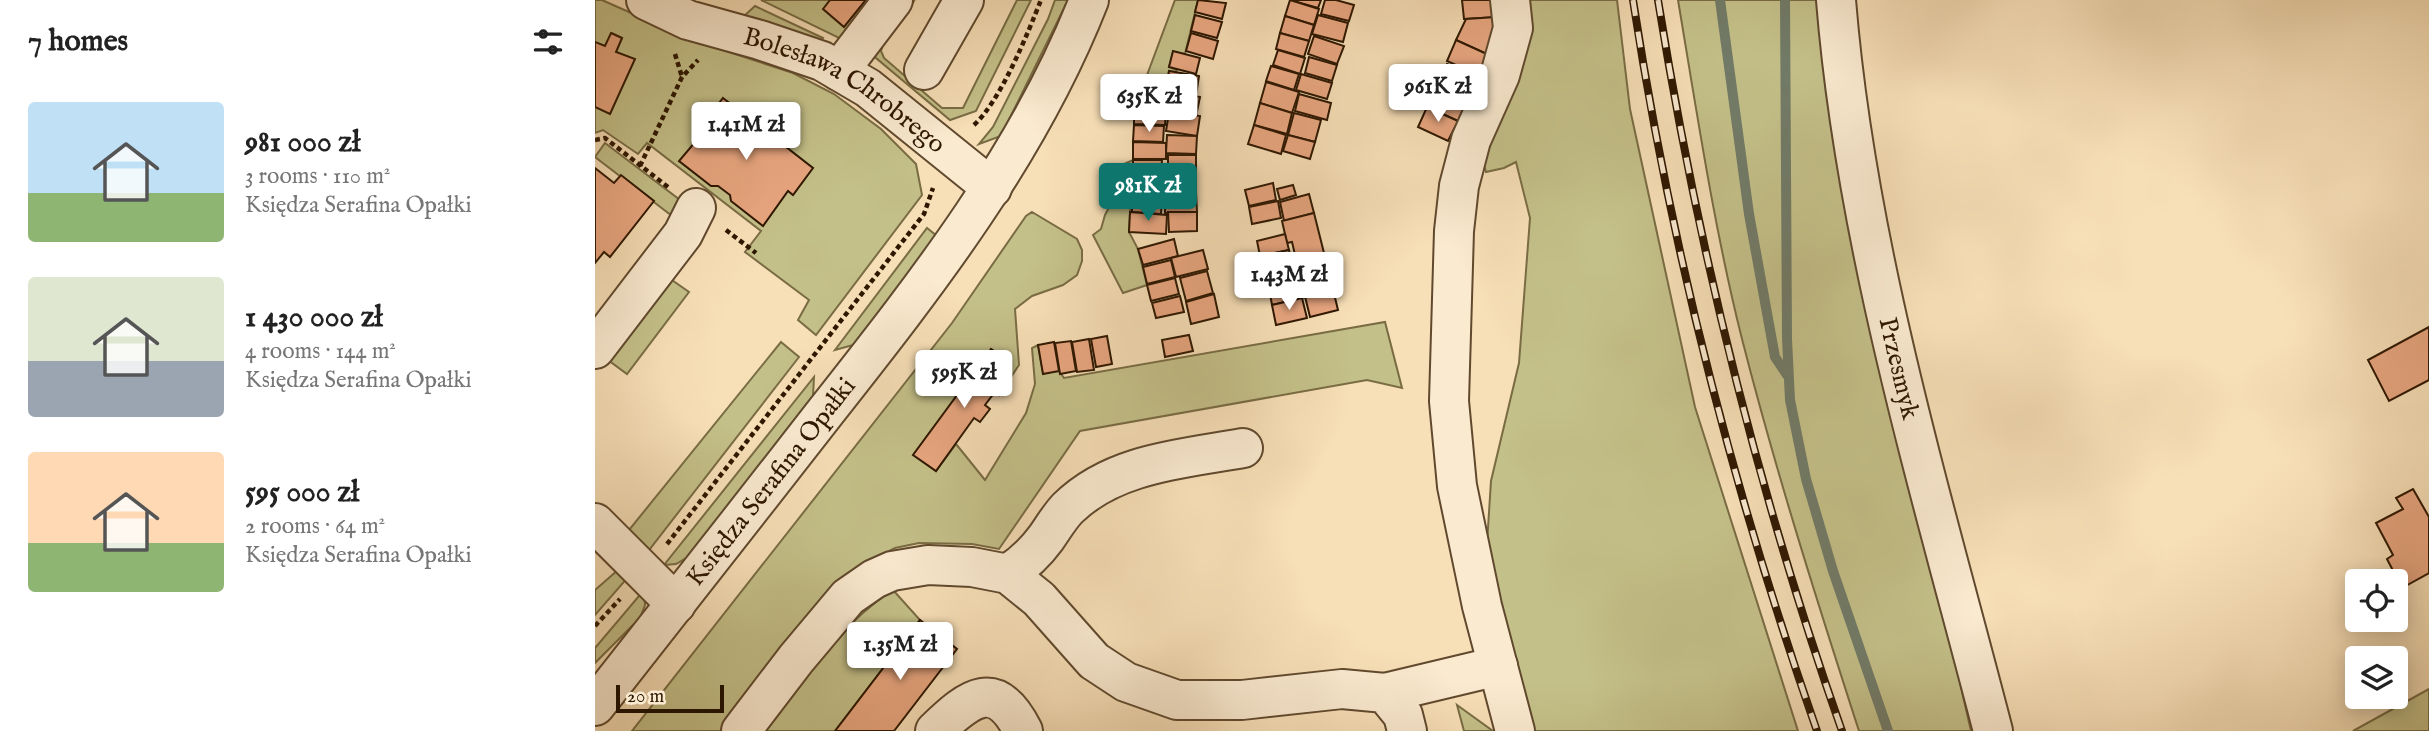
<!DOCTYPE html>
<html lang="en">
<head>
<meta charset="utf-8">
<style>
  body { margin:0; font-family:"IM FELL English",serif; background:#f6f6f6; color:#222; height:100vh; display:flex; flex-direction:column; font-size:26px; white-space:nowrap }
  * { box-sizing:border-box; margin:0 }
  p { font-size:23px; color:#767676 }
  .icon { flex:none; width:38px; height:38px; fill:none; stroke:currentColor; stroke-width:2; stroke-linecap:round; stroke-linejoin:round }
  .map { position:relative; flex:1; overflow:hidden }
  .panel { display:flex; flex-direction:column; background:#fff; width:595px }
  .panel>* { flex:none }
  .tools { position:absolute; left:1750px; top:569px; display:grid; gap:14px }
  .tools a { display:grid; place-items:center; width:63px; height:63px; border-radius:7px; background:#fff; box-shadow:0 4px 18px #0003; font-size:35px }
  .scale { position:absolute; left:21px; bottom:18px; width:108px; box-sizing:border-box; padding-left:7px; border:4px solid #2e1700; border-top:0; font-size:19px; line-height:24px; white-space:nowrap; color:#2e1700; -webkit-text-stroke:5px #faead0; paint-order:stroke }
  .price { position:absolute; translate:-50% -60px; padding:0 16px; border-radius:7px; background:#fff; color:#222; font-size:23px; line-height:46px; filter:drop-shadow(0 2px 4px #0008) }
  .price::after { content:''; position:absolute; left:50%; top:42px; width:21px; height:16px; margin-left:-10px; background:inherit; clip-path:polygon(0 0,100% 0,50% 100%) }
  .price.selected { background:#0f766e; color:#fff }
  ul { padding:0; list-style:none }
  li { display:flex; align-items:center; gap:21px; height:175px; padding:0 28px }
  li span { display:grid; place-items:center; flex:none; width:196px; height:140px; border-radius:7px; color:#555 }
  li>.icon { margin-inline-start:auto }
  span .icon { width:84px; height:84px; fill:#fffc; stroke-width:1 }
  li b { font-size:30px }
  h2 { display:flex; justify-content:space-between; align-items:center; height:84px; padding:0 28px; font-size:30px }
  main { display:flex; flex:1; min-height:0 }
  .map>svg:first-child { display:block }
  .green { fill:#c4c089; stroke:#796c44; stroke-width:2 }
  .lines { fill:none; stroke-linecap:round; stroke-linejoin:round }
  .stream { stroke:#717b68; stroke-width:10 }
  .building { fill:#e8a680; stroke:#2e1700; stroke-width:2 }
  .minor-casing { stroke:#60492e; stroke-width:42 }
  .path { stroke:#2e1700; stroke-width:4.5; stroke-dasharray:5 3.5; stroke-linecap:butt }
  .minor { stroke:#faead0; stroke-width:38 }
  .rail-casing { stroke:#2e1700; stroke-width:8 }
  .rail { stroke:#faead0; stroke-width:5; stroke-dasharray:16; stroke-linecap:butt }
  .labels { text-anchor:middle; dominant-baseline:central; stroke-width:7; stroke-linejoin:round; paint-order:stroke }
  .street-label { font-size:26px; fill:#2e1700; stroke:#faead0 }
</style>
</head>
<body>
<main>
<section class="panel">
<h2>7 homes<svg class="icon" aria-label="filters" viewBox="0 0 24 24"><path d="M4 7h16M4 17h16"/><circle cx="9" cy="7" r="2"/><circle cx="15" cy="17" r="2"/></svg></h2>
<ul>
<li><span style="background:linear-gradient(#bfe0f5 65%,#8fb573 0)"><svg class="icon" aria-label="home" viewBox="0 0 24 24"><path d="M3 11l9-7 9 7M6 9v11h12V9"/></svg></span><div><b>981 000 zł</b><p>3 rooms · 110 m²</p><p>Księdza Serafina Opałki</p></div></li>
<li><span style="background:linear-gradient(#dfe7d0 60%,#9aa5b1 0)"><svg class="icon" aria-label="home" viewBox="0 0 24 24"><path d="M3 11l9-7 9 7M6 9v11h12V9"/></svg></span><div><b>1 430 000 zł</b><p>4 rooms · 144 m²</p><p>Księdza Serafina Opałki</p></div></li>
<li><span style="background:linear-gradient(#ffd9b3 65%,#8fb573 0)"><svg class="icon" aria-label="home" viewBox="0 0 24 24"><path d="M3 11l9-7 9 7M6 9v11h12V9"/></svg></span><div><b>595 000 zł</b><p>2 rooms · 64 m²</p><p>Księdza Serafina Opałki</p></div></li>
</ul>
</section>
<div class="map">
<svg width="1834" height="731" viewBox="0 0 1834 731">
  <rect width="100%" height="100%" fill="#f7dfb7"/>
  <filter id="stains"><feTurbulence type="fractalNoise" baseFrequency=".00286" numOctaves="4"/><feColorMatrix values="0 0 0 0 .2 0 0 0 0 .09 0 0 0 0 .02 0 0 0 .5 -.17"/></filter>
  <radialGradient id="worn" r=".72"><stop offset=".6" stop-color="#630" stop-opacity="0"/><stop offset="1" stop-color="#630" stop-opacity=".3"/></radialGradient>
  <!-- green -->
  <g class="green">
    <path d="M 0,0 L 7,0 L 97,40 L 198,73 L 239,94 L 286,129 L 321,164 L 327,195 L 221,335 L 203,320 L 214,300 L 150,252 L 166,231 L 52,143 L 43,154 L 8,130 L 0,133 L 0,107 L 15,114 L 39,59 L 21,52 L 27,38 L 17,33 L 10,46 L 0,42 Z"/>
    <path d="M 166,0 L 279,0 L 250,35 L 244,38 Z"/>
    <path d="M 315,0 L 319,1 L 289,41 L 286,51 L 289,58 L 347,108 L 368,108 L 422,0 L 436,0 L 381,111 L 355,120 L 281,58 L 279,55 Z"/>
    <path d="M 460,0 L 473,0 L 406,136 L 384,144 L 398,127 L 453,19 Z"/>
    <path d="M 580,0 L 603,0 L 590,54 L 578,52 L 574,67 L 582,70 L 581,72 L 574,71 L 571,90 L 574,91 L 570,110 L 539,110 Z"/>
    <path d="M 927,0 L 1022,0 L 1035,109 L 1100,407 L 1203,731 L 929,731 L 890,575 L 896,481 L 924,363 L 935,218 L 921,162 L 909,168 L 891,172 L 886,154 Z"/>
    <path d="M 1083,0 L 1223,0 L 1350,617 L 1376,731 L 1264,731 C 1222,601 1181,472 1147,339 C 1119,228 1102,113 1083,0 Z"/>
    <path d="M 160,6 L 228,38 L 226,41 L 148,17 Z"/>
    <path d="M 10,143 L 85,200 L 81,219 L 0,157 Z"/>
    <path d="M 538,160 L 534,232 L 543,249 L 552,285 L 528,293 L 498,235 L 506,229 L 510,215 L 525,187 L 529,164 Z"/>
    <path d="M 437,212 L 482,239 L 487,250 L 487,261 L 482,275 L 468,285 L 437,296 L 420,309 L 424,365 L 414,380 L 405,373 L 413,361 L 396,349 L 319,454 L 341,471 L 361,444 L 390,480 L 431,413 L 440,384 L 437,348 L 443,345 L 448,373 L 464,371 L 469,378 L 790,322 L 807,388 L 772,380 L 485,431 L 404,549 L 377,544 L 324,543 L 300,548 L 274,561 L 216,617 L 126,731 L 37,731 L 357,323 L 431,216 Z"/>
    <path d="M 332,228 L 342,236 L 262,344 L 240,350 Z"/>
    <path d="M 74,278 L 94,292 L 32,374 L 13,360 Z"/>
    <path d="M 186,342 L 204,357 L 51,554 L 30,535 Z"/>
    <path d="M 219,377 L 218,396 L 93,557 L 81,564 L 69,565 Z"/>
    <path d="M 23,570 L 35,575 L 0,615 L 0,590 Z"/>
    <path d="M 49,590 L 50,605 L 45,618 L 0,663 L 0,648 Z"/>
    <path d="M 298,590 L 325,620 L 240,731 L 168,731 C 208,681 244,625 298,590 Z"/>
    <path d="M 1834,689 L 1834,731 L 1758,731 Z"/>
    <path d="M 862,705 L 898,731 L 869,731 Z"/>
  </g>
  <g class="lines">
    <!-- stream -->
    <g class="stream">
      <path d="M 1125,0 L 1154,214 L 1180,357 L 1192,375"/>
      <path d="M 1190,0 L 1192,339 L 1195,400 L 1211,479 L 1238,571 L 1293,731"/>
    </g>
  </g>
  <!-- building -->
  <g class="building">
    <path d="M 235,0 L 269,0 L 270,1 L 249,27 L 228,9 Z"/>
    <path d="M 603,0 L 631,3 L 627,19 L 600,12 Z"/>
    <path d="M 695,0 L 726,0 L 723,8 Z"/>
    <path d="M 695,0 L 724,9 L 719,25 L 690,16 Z"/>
    <path d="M 730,0 L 741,0 L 759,5 L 754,21 L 726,14 Z"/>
    <path d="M 867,0 L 901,0 L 902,17 L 869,19 Z"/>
    <path d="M 600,15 L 627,22 L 622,38 L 596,31 Z"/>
    <path d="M 723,15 L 753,23 L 748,42 L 717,34 Z"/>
    <path d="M 690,16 L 719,25 L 714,41 L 685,33 Z"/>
    <path d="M 901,17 L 894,55 L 861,40 L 871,19 Z"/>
    <path d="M 16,33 L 27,38 L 21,52 L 40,59 L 15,114 L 0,107 L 0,42 L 10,46 Z"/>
    <path d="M 596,33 L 623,41 L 618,59 L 591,51 Z"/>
    <path d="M 685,33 L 714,41 L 709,57 L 681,49 Z"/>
    <path d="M 719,36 L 749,46 L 742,64 L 713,54 Z"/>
    <path d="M 861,40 L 894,55 L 885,76 L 852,61 Z"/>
    <path d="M 683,50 L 710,58 L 705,74 L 678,65 Z"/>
    <path d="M 578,51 L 605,58 L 601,74 L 574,67 Z"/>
    <path d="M 714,57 L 742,65 L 737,81 L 710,73 Z"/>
    <path d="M 852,64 L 883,78 L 873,98 L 843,84 Z"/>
    <path d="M 676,66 L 704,74 L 699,90 L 671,81 Z"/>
    <path d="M 574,71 L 604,76 L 601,95 L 571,90 Z"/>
    <path d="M 706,74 L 737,83 L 732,99 L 701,90 Z"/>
    <path d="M 671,82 L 704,92 L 697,113 L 665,103 Z"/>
    <path d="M 841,87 L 872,101 L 863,121 L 832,107 Z"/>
    <path d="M 574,91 L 605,97 L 601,116 L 570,110 Z"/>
    <path d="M 704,94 L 736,103 L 732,120 L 700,111 Z"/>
    <path d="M 128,98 L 160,123 L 163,119 L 189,139 L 186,143 L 218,168 L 198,195 L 193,191 L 168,226 L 136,201 L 135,195 L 123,186 L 116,186 L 84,161 L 112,128 L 107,125 Z"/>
    <path d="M 665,103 L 697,113 L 692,134 L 659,125 Z"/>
    <path d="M 832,107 L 863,121 L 853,141 L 823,127 Z"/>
    <path d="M 539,110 L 571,111 L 570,125 L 539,124 Z"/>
    <path d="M 574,112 L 605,116 L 602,136 L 571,131 Z"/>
    <path d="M 699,113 L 726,120 L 720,142 L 693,135 Z"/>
    <path d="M 539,125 L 569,126 L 568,142 L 538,141 Z"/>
    <path d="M 659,125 L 691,135 L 686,154 L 653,144 Z"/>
    <path d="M 572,135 L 602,136 L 601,154 L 571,153 Z"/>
    <path d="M 693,135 L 720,142 L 715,159 L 688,151 Z"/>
    <path d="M 538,142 L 571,143 L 571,159 L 538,159 Z"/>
    <rect x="573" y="155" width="28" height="17"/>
    <path d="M 538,160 L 567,160 L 566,177 L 538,176 Z"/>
    <path d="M 0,168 L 19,183 L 26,175 L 59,201 L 15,257 L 9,252 L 0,263 Z"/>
    <path d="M 573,174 L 601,175 L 601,192 L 573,192 Z"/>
    <path d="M 538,176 L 567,179 L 565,196 L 536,193 Z"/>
    <path d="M 678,183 L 681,200 L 654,206 L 650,190 Z"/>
    <path d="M 698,185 L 701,195 L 685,200 L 682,189 Z"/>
    <path d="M 601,192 L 602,212 L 570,213 L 570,193 Z"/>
    <path d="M 714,194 L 719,213 L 689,221 L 685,202 Z"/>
    <path d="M 537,196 L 567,197 L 566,214 L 537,212 Z"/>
    <path d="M 683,201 L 686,218 L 657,224 L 654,207 Z"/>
    <path d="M 535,212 L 572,215 L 571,234 L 534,232 Z"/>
    <path d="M 573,212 L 602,212 L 602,231 L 574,232 Z"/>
    <path d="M 719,213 L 734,273 L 706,280 L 697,242 L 692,243 L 687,221 Z"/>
    <path d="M 690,234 L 694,250 L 665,256 L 662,241 Z"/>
    <path d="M 579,239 L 583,256 L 548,265 L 543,249 Z"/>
    <path d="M 608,250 L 613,269 L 581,277 L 576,258 Z"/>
    <path d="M 694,250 L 697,267 L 669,273 L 665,256 Z"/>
    <path d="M 576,260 L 580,277 L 552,284 L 548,267 Z"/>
    <path d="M 697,267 L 701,281 L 673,288 L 669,273 Z"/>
    <path d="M 612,271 L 618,293 L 591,301 L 585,278 Z"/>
    <path d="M 734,273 L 743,310 L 715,317 L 706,280 Z"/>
    <path d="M 580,278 L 584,294 L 556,301 L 552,285 Z"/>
    <path d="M 706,280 L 711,297 L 677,305 L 674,288 Z"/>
    <path d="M 619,294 L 624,317 L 596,324 L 591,302 Z"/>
    <path d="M 585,296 L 589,312 L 561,318 L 557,303 Z"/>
    <path d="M 707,298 L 712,318 L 681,325 L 677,305 Z"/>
    <path d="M 1834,327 L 1834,380 L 1794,401 L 1773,360 Z"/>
    <path d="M 594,335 L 598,351 L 570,357 L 567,340 Z"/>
    <path d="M 512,336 L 517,364 L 501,367 L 496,339 Z"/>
    <path d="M 494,339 L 499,370 L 482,372 L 477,342 Z"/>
    <path d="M 476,341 L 481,371 L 465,374 L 460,343 Z"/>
    <path d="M 459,342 L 464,371 L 448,374 L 443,345 Z"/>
    <path d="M 396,349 L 414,361 L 405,373 L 414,380 L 404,395 L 400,392 L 390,405 L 395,409 L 385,422 L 379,418 L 341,471 L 318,455 Z"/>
    <path d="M 1818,489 L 1834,517 L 1834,573 L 1807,588 L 1792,559 L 1798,555 L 1781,523 L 1808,509 L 1801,498 Z"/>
    <path d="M 325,620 L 362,649 L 299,731 L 240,731 Z"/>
  </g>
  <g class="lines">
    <defs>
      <g id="minor">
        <path id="s1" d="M 51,0 L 93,20 L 165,40 L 227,61 L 273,88 L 397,188"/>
        <path d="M 915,0 L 918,28 L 905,75 L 876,140 L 864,186 L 859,231 L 854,401 L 862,486 L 887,606 L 920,731"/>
        <path id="s2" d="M 1241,0 C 1261,247 1336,492 1398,731"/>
        <path d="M 329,70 L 369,0"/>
        <path d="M 244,71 L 298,0"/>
        <path d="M 0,349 L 88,234 L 101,208"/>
        <path d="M 0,523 L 81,604"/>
        <path d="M 413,574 C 428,564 440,553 451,538 C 458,528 465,516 473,508 C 519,463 587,459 648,448"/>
        <path d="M 790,693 L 903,666"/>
        <path id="s3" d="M 0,706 C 77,608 155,509 232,410 C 333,282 434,153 494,0"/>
        <path d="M 146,731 L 201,659 L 253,597 L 279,579 L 297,571 L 333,565 L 377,567 L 413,574 L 444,599 L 499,661 L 531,682 L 582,700 L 647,700 L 747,689 L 790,693 L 808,715 L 812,731"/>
        <path d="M 340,731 C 375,697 401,677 428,731"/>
      </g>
    </defs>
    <!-- minor casing -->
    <use href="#minor" class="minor-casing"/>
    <!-- path -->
    <g class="path">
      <path d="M 80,54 L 87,77"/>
      <path d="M 379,125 C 406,100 432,35 446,0"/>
      <path d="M 0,140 L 10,138 L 73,187"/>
      <path d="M 45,166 L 87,77 L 103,60"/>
      <path d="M 131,230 L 161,253"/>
      <path d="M 72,544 L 329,214 L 338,188"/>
      <path d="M 0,626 L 25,599"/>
    </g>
    <!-- minor -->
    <use href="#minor" class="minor"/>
    <defs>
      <g id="rail">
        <path d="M 1038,0 C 1076,249 1139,494 1222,731"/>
        <path d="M 1063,0 C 1103,249 1163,493 1247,731"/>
      </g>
    </defs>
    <!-- rail casing -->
    <use href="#rail" class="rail-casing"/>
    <!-- rail -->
    <use href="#rail" class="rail"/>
  </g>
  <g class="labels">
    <!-- street labels -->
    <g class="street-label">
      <text stroke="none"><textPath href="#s1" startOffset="220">Bolesława Chrobrego</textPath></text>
      <text stroke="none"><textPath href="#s2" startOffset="374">Przesmyk</textPath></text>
      <text stroke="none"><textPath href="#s3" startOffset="285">Księdza Serafina Opałki</textPath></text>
    </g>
  </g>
  <rect width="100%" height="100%" filter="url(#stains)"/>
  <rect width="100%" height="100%" fill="url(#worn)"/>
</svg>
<div class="tools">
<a><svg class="icon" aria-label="locate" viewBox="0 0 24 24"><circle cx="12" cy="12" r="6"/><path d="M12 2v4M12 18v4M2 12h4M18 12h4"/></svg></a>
<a><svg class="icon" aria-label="layers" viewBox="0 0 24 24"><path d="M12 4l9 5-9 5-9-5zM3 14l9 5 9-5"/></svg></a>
</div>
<div class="scale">20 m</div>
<b class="price" style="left:843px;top:124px">961K zł</b>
<b class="price" style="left:554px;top:134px">635K zł</b>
<b class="price" style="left:151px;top:162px">1.41M zł</b>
<b class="price selected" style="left:553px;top:223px">981K zł</b>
<b class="price" style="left:694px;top:312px">1.43M zł</b>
<b class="price" style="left:369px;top:410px">595K zł</b>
<b class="price" style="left:305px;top:682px">1.35M zł</b>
</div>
</main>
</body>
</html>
